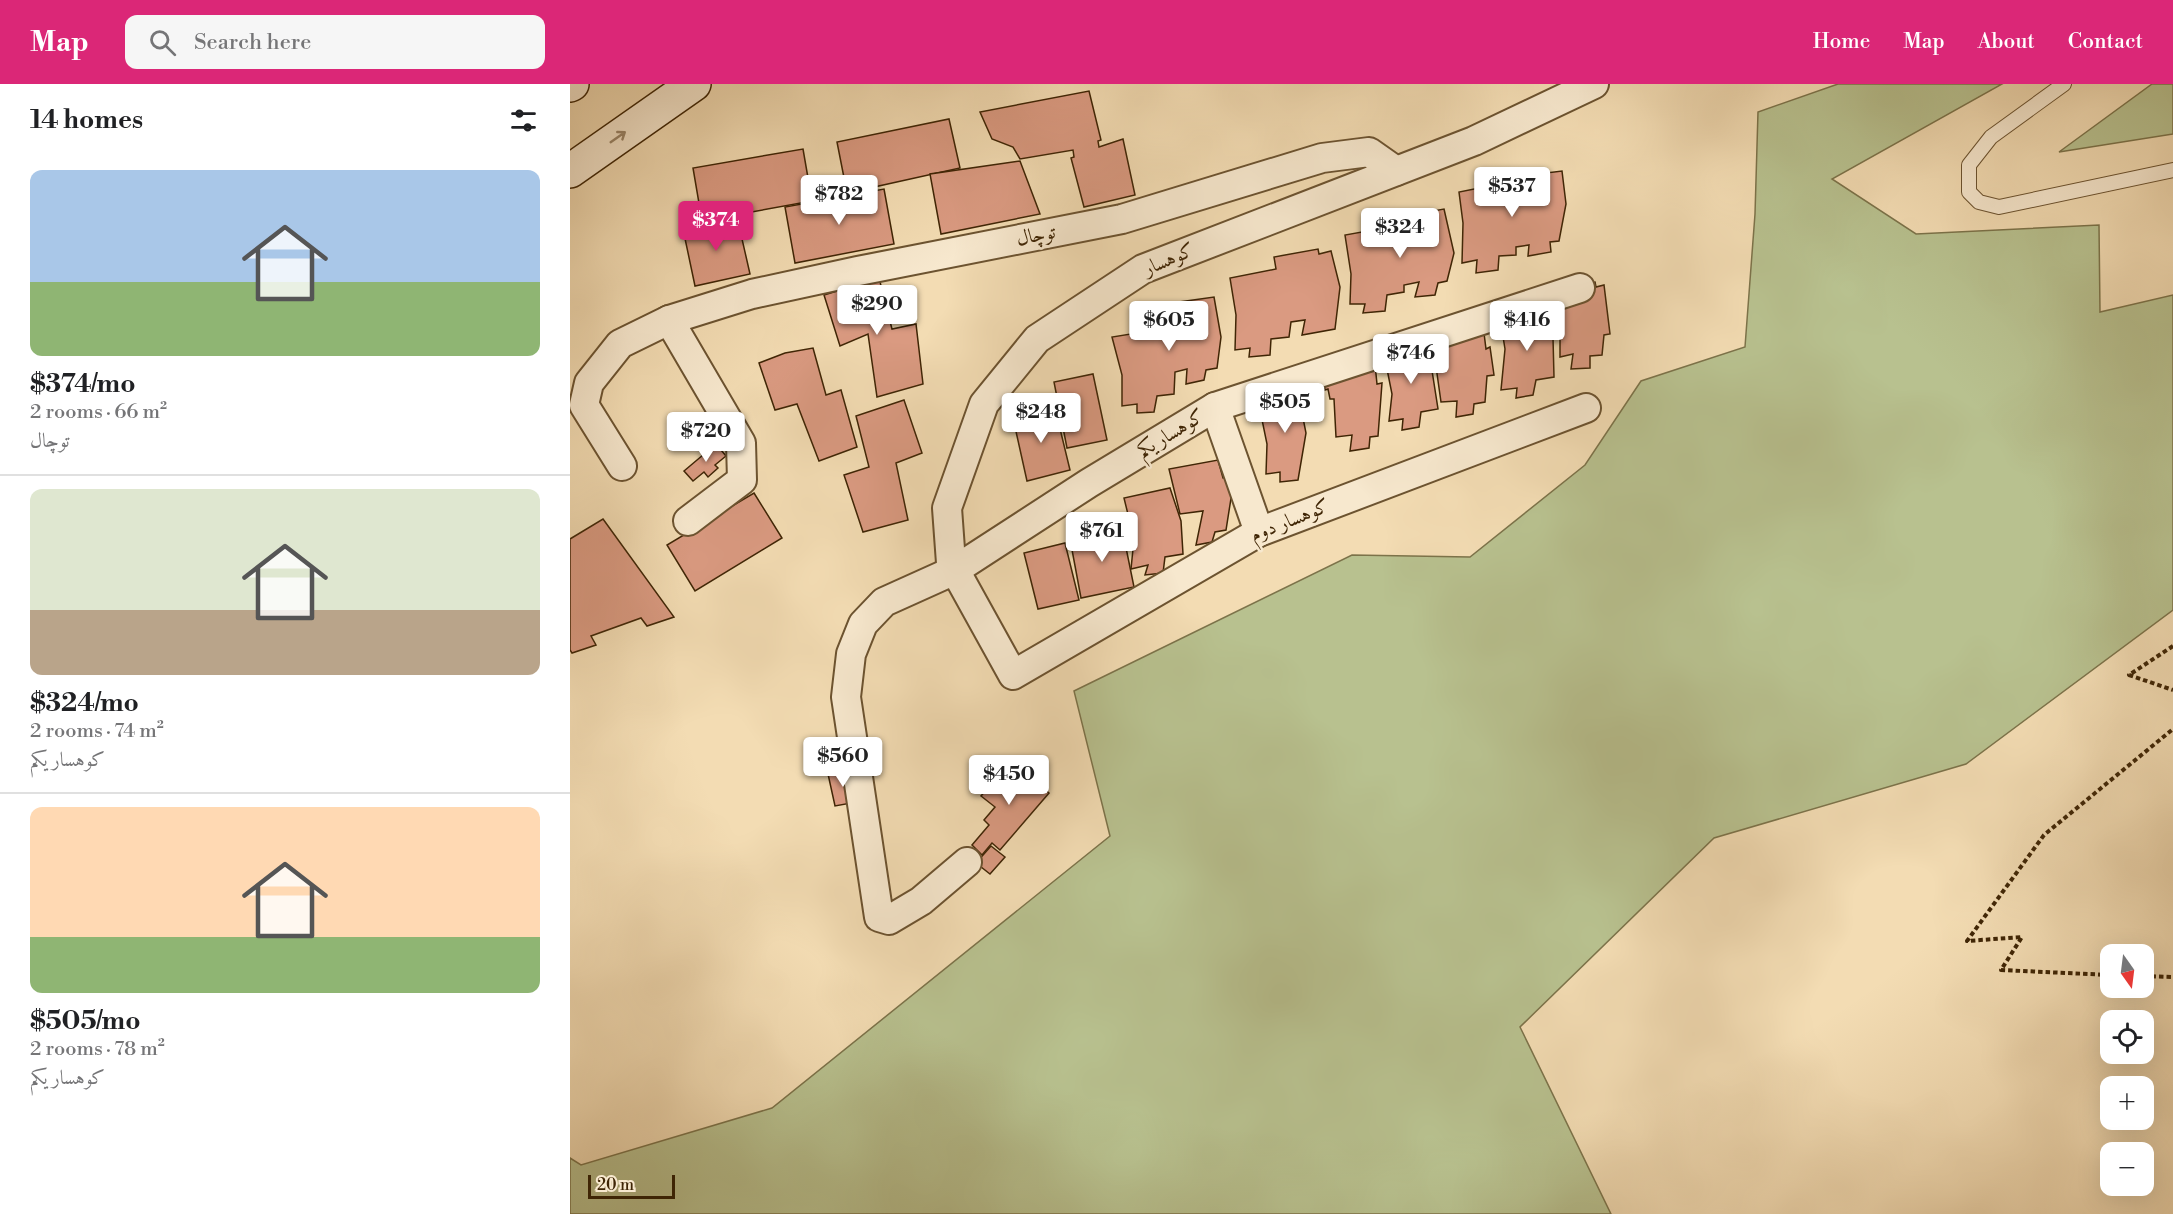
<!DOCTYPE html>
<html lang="en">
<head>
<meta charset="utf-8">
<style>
  body { margin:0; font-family:"Libre Bodoni",Amiri,serif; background:#f6f6f6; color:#202124; height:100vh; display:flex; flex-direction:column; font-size:22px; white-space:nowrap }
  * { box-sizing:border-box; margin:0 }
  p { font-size:20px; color:#757577 }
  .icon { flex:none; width:33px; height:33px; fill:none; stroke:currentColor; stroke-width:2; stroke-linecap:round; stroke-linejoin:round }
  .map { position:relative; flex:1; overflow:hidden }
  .drawer { display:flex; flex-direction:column; background:#fff; width:570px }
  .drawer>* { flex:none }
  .needle { width:39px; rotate:166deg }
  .tools { position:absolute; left:1530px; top:860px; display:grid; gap:12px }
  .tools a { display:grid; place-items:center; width:54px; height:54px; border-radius:12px; background:#fff; box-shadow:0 6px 24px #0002; font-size:30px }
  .scale { position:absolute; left:18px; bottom:15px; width:87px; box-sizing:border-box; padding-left:6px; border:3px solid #3f2505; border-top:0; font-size:16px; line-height:21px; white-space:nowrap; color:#3f2505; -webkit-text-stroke:4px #f7e8ce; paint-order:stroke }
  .price { position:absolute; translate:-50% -51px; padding:0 14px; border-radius:6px; background:#fff; color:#222; font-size:20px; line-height:39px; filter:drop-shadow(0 2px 3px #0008) }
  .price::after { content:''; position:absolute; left:50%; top:36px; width:18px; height:14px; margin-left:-9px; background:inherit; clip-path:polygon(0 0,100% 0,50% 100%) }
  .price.on { background:#db2777; color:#fff }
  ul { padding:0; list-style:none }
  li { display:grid; align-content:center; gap:12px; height:318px; padding:0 30px }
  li+li { border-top:2px solid #e0e0e0 }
  li span { display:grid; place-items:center; height:186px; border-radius:12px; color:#555 }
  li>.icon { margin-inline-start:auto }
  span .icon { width:108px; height:108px; fill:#fffc; stroke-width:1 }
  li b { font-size:26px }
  h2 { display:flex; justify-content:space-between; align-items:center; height:72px; padding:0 30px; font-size:26px }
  header { display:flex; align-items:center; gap:36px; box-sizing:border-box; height:84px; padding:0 30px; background:#db2777; color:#fff }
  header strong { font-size:28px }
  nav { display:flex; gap:33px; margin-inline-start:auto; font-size:21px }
  .search { width:420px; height:54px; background:#f6f6f6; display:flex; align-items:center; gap:15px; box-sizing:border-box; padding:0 21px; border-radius:12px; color:#757577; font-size:22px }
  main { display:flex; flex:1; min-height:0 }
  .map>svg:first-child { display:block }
  .green { fill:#b8c18f; stroke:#7c734a; stroke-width:1.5 }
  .building { fill:#da9a81; stroke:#3f2505; stroke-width:1.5 }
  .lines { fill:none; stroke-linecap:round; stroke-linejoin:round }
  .service-casing { stroke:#6c5330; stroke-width:16 }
  .minor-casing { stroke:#6c5330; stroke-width:32 }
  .secondary-casing { stroke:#3f2505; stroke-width:36 }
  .path { stroke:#3f2505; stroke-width:4; stroke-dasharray:4.5 3; stroke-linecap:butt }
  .service { stroke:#f7e8ce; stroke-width:14 }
  .minor { stroke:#f7e8ce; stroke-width:28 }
  .secondary { stroke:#f7e8ce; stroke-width:33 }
  .oneway { stroke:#9b866a }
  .labels { text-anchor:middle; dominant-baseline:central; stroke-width:5; stroke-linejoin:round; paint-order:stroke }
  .street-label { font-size:20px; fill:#3f2505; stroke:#f7e8ce }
</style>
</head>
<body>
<header>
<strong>Map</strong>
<div class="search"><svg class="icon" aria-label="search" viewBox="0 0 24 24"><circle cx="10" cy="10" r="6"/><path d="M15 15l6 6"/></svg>Search here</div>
<nav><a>Home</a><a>Map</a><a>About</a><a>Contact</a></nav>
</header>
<main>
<section class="drawer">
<h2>14 homes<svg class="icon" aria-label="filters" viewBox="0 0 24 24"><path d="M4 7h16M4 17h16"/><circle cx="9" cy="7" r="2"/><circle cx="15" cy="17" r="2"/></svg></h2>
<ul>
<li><span style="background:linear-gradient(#a9c7e8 60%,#8fb573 0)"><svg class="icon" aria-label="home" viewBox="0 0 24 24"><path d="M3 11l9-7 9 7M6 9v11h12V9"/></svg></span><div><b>$374/mo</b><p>2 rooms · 66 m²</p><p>توچال</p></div></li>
<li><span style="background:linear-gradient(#dfe7d0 65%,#b9a48a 0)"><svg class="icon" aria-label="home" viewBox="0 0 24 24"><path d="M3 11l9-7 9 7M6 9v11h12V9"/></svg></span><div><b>$324/mo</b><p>2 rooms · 74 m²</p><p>کوهسار یکم</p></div></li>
<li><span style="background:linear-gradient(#ffd9b3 70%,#8fb573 0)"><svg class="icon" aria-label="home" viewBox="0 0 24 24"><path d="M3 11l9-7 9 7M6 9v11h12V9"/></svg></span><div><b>$505/mo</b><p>2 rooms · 78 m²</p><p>کوهسار یکم</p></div></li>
</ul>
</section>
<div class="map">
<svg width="1603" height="1130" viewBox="0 0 1603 1130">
  <rect width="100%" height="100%" fill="#f3dcb3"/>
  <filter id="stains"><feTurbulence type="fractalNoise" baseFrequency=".00333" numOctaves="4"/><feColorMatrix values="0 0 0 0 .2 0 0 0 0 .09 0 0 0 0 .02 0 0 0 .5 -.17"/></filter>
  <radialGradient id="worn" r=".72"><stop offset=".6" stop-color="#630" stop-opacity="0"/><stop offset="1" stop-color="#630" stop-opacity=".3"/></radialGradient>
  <!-- green -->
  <g class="green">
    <path d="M 1268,0 L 1432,0 L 1262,95 L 1346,150 L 1529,141 L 1530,228 L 1603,211 L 1603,526 L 1396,680 L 1144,754 L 950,943 L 1041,1130 L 0,1130 L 0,1074 L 11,1081 L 202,1024 L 540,752 L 504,607 L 782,471 L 900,473 L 1015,381 L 1071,297 L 1175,263 L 1185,130 L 1188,28 Z"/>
    <path d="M 1582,0 L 1603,0 L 1603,50 L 1489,68 Z"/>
  </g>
  <!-- building -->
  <g class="building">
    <path d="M 519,7 L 531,56 L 528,57 L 529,63 L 553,55 L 565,111 L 514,123 L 501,74 L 504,73 L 503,66 L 450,75 L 443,63 L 422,55 L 410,28 Z"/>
    <path d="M 379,35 L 390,84 L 277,109 L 267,58 Z"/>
    <path d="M 233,65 L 242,117 L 132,137 L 123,84 Z"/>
    <path d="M 450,77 L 470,130 L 371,150 L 360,90 Z"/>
    <path d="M 992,87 L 996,120 L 989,157 L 980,158 L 981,168 L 958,172 L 959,161 L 946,163 L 946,171 L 929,172 L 928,186 L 906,189 L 907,176 L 892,179 L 893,139 L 889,108 L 934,99 L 935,94 Z"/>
    <path d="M 314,105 L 324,160 L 225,179 L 215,123 Z"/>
    <path d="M 874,125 L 884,169 L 877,197 L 868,199 L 865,211 L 845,213 L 849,198 L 834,201 L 834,208 L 817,211 L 815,227 L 793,229 L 795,220 L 780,220 L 781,190 L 775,151 L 820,143 L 818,135 Z"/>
    <path d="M 167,133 L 180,190 L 125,202 L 113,145 Z"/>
    <path d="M 748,165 L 749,170 L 761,167 L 770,203 L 765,245 L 732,251 L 735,236 L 721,238 L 719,253 L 701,255 L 700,271 L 679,273 L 680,264 L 665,266 L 666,231 L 660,194 L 706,185 L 704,173 Z"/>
    <path d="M 309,194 L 322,245 L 346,240 L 353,300 L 307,313 L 298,250 L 270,262 L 254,211 Z"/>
    <path d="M 1025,198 L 1026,203 L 1034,201 L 1040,250 L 1034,251 L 1032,271 L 1020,272 L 1020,284 L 1001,285 L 1003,270 L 990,273 L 990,251 L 980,206 Z"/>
    <path d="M 644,213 L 651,253 L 647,284 L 636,286 L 634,296 L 616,300 L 617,285 L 605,288 L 604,310 L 587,312 L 584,328 L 567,329 L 567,320 L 552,322 L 552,291 L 542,253 L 592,245 L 588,221 Z"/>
    <path d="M 977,226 L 983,254 L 984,293 L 966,296 L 963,311 L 946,314 L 947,304 L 931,306 L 935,265 L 930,234 Z"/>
    <path d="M 914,249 L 916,265 L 920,263 L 924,291 L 917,292 L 915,318 L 904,320 L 903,330 L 886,333 L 887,317 L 871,318 L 862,254 Z"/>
    <path d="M 858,261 L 868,325 L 851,328 L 849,343 L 832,346 L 833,335 L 819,337 L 822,310 L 814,270 Z"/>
    <path d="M 243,264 L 256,311 L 271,306 L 287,363 L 249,377 L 227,320 L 205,326 L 189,279 L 215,269 Z"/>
    <path d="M 805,280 L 807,300 L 812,299 L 808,352 L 800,353 L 799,364 L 780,367 L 782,351 L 766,353 L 764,315 L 760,315 L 758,305 L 755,306 L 753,291 Z"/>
    <path d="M 523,290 L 537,356 L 497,364 L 484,298 Z"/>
    <path d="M 731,304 L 732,313 L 737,314 L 743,334 L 733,334 L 736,349 L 728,396 L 710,398 L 710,388 L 696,390 L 697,360 L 689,321 Z"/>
    <path d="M 334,316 L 352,369 L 326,379 L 338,436 L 293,448 L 274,391 L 299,383 L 286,332 Z"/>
    <path d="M 485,324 L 500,386 L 457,397 L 443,334 Z"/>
    <path d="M 146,360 L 156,372 L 145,381 L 148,384 L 138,393 L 134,388 L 123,397 L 114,387 Z"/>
    <path d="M 648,376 L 653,394 L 659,393 L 662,408 L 656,446 L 645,448 L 642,458 L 626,461 L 633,427 L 610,430 L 599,385 Z"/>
    <path d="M 600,404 L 611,437 L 613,470 L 595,473 L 593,489 L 575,491 L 578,481 L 561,485 L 564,455 L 554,414 Z"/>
    <path d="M 184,409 L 212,454 L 125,507 L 97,461 Z"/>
    <path d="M 33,435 L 104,533 L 77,542 L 71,534 L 21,552 L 26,561 L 2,569 L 0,566 L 0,455 Z"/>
    <path d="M 552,444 L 564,503 L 511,514 L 500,455 Z"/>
    <path d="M 495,459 L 509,516 L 468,525 L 454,469 Z"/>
    <path d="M 276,667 L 279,682 L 258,687 L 255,672 Z"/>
    <path d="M 441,677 L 479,709 L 430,766 L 422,759 L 412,771 L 402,761 L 419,741 L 414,736 L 425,723 L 411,712 Z"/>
    <path d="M 280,685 L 287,718 L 265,722 L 258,690 Z"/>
    <path d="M 421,762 L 435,773 L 420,790 L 406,779 Z"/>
  </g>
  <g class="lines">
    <defs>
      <path id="service" d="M 1494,0 L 1421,53 L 1399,81 L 1399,108 L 1409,118 L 1429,123 L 1603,86"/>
      <g id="minor">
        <path d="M 99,236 L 171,359 L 172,396 L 118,437"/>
        <path d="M 645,323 L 689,448"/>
        <path d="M 1016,324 L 689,448 L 443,591 L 381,479 L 377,424 L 414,320 L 467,255 L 573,185 L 904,57 L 1024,0"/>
        <path d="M 52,382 L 14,321 L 19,299 L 50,260 L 99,236 L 182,210 L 288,187 L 552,135 L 752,74 L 799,68 L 826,87"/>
        <path d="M 397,778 L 351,817 L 319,836 L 309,833 L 276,613 L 281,570 L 293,540 L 314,518 L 385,486 L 519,399 L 645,323 L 1010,204"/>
      </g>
      <g id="secondary">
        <path d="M 0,1 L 2,0"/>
        <path d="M 0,87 L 124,0"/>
      </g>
    </defs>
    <!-- service casing -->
    <use href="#service" class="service-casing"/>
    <!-- minor casing -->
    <use href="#minor" class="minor-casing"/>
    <!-- secondary casing -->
    <use href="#secondary" class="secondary-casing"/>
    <!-- path -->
    <g class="path">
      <path d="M 1603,562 L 1559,591 L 1603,606"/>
      <path d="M 1540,891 L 1431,886 L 1452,853 L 1397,857 L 1474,751 L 1603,645"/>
      <path d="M 1574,892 L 1603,893"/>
    </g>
    <!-- service -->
    <use href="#service" class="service"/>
    <!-- minor -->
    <use href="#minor" class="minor"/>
    <!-- secondary -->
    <use href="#secondary" class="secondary"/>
  </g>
  <!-- one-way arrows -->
  <defs><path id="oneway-shaft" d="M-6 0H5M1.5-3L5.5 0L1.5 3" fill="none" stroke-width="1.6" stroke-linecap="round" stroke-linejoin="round" transform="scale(1.5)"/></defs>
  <use class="oneway" href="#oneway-shaft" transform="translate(48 53) rotate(-35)"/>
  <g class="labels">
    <!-- street labels -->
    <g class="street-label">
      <text transform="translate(466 152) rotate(-11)">توچال</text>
      <text transform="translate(599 176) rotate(-23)">کوهسار</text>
      <text transform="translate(601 350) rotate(-31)">کوهسار یکم</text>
      <text transform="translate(720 437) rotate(-22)">کوهسار دوم</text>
    </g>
  </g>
  <rect width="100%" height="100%" filter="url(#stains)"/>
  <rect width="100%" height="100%" fill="url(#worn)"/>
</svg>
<div class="tools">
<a><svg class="needle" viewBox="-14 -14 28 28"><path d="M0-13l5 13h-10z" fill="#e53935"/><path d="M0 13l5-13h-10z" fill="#757577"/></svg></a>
<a><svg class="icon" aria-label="locate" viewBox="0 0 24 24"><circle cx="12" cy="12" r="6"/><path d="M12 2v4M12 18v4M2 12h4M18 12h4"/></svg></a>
<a>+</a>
<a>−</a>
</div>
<div class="scale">20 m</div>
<b class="price" style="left:942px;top:134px">$537</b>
<b class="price" style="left:269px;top:142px">$782</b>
<b class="price on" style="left:146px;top:168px">$374</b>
<b class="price" style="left:830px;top:175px">$324</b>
<b class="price" style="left:307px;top:252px">$290</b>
<b class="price" style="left:599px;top:268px">$605</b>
<b class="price" style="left:957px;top:268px">$416</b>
<b class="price" style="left:841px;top:301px">$746</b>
<b class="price" style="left:715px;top:350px">$505</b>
<b class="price" style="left:471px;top:360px">$248</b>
<b class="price" style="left:136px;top:379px">$720</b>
<b class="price" style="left:532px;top:479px">$761</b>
<b class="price" style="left:273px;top:704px">$560</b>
<b class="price" style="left:439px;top:722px">$450</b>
</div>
</main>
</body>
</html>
